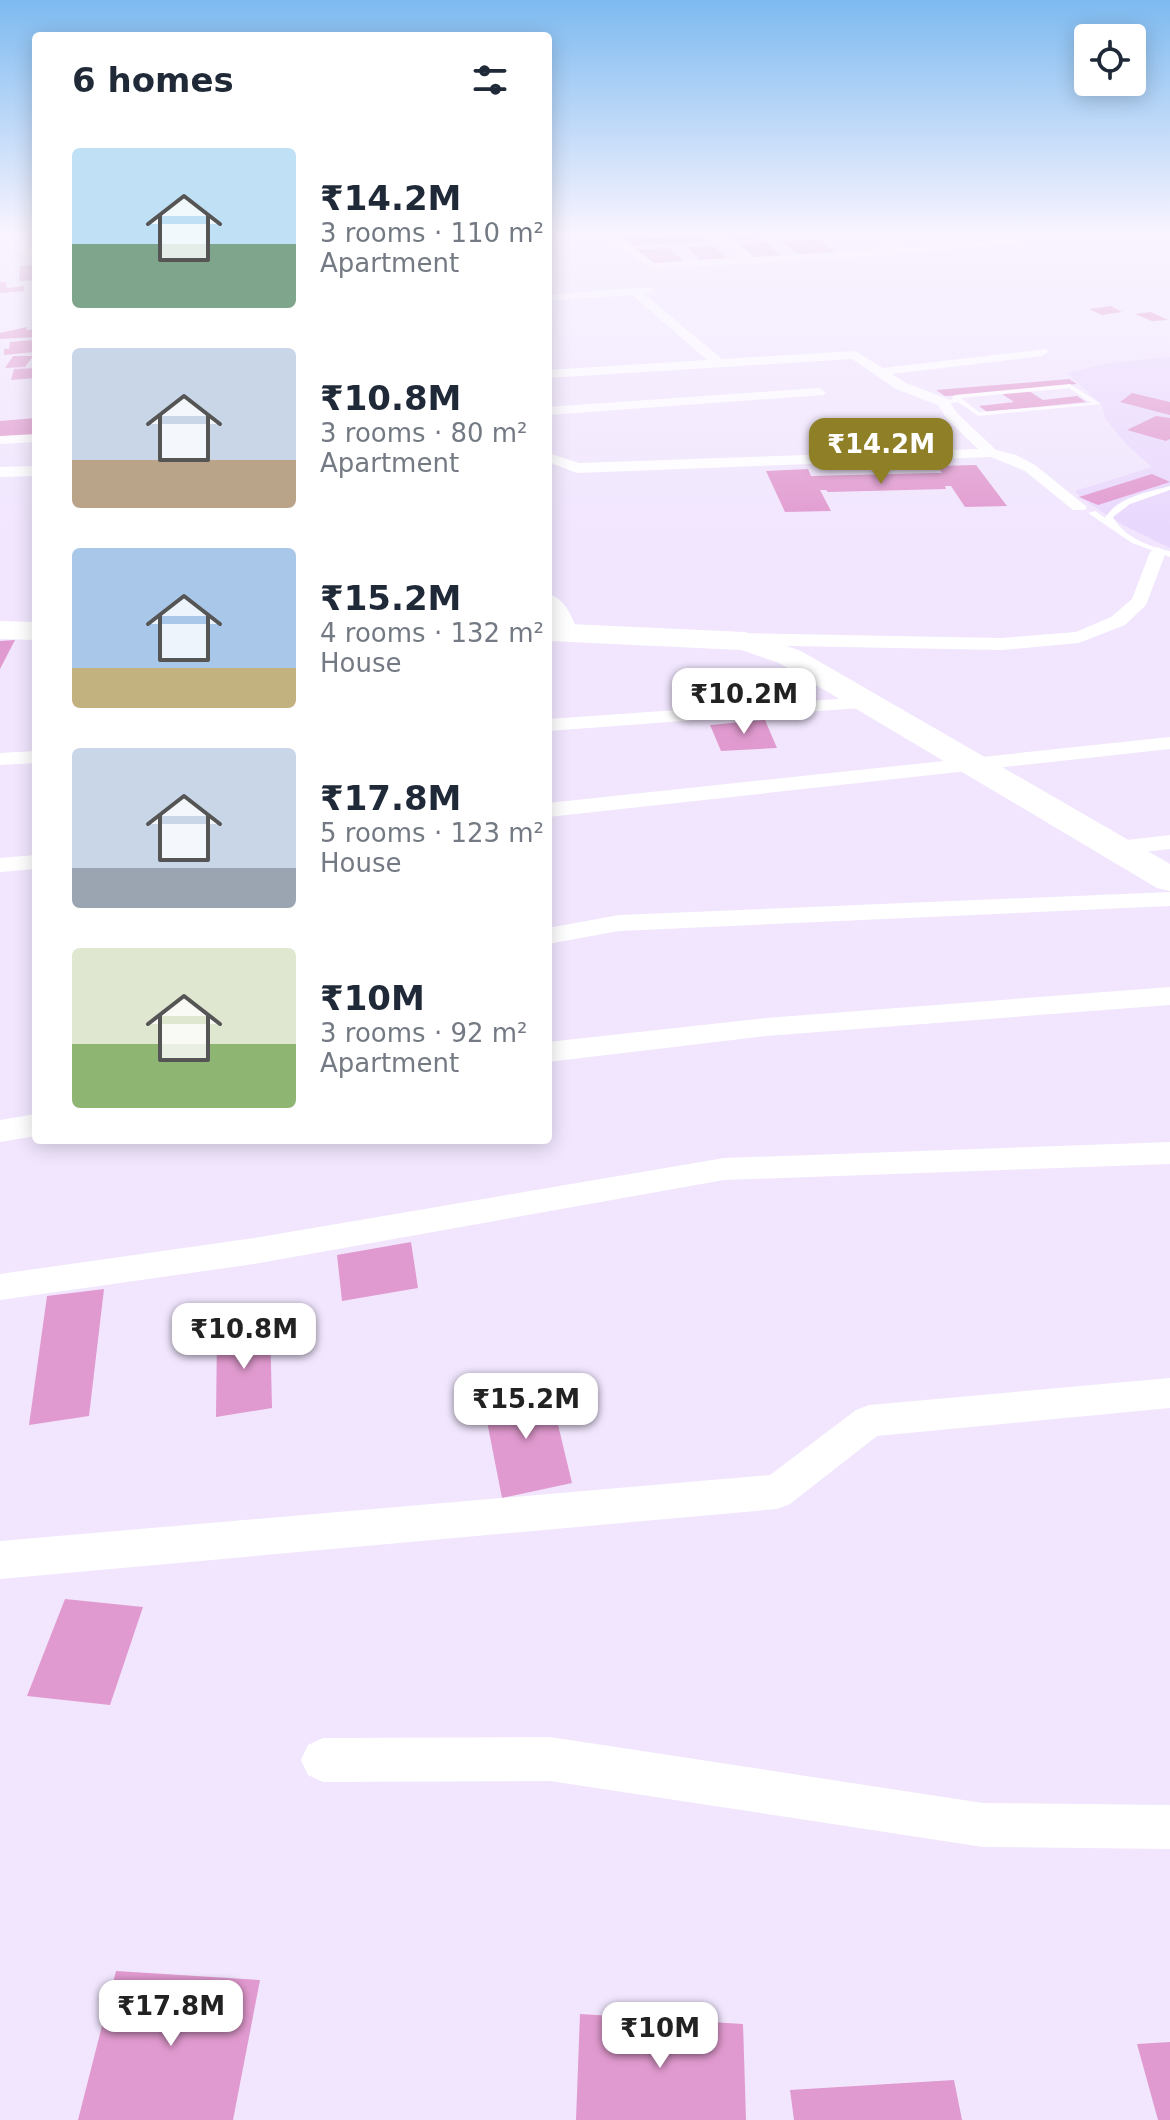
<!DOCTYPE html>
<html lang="en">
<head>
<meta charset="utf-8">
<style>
  body { margin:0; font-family:"DejaVu Sans",sans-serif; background:#f2f2f3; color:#1f2937; height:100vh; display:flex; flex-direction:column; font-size:30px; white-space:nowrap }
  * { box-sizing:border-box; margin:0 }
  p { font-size:26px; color:#747a83 }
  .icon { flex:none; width:44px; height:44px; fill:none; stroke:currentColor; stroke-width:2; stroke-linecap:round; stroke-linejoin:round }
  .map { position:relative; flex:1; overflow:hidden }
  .drawer { position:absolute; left:32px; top:32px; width:520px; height:1112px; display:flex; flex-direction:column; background:#fff; border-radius:8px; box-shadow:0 4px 20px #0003 }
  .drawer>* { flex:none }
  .controls { position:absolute; left:1074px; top:24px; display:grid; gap:16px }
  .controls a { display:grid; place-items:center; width:72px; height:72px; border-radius:8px; background:#fff; box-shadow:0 4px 20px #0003; font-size:40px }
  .price { position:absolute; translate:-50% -68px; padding:0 18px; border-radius:16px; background:#fff; color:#222; font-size:26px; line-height:52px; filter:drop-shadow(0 2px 4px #0008) }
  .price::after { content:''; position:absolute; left:50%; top:48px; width:24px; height:18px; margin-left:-12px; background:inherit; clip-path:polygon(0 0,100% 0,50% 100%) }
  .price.on { background:#8f7f26; color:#fff }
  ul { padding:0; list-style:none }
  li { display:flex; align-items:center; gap:24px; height:200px; padding:0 40px }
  li span { display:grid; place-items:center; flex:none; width:224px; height:160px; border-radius:8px; color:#555 }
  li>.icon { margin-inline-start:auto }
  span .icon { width:96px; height:96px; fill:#fffc; stroke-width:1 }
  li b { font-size:34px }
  h2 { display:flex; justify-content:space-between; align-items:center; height:96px; padding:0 40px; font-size:34px }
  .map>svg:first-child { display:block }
  .built { fill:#e9d8fd }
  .building { fill:#e19acf }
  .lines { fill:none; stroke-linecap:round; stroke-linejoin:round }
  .service { fill:#fff; fill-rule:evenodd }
  .minor { fill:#fff; fill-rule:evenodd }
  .tertiary { fill:#fff; fill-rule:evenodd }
  .primary { fill:#fff; fill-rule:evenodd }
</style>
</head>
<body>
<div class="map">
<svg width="1170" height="2120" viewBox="0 0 1170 2120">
  <rect width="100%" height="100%" fill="#f1e6fe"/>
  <!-- built -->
  <path class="built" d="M 1170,357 L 1170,548 L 1123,525 L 1081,498 L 1075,491 L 1152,467 L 1126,444 L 1105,418 L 1102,405 L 1067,373 L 1109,363 Z"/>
  <!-- building -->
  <g class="building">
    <path d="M 699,233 L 709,242 L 633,245 L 625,237 L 645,236 L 648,239 Z"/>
    <path d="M 724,233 L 756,233 L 762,239 L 729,240 Z"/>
    <path d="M 820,239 L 837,254 L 802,256 L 781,242 Z"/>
    <path d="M 767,242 L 782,257 L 752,258 L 735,245 Z"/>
    <path d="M 714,246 L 729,260 L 702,262 L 687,247 Z"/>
    <path d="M 669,248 L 686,263 L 653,265 L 632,250 Z"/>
    <path d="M 36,265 L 36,280 L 19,281 L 20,266 Z"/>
    <path d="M 0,282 L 6,282 L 7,288 L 24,286 L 24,291 L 0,293 Z"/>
    <path d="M 1111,306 L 1122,312 L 1102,315 L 1089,309 Z"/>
    <path d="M 1151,312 L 1168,320 L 1152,321 L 1135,314 Z"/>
    <path d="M 27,327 L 26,330 L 36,329 L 36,337 L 0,339 L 0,333 Z"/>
    <path d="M 35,340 L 34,352 L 4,355 L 4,349 L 9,349 L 10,342 Z"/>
    <path d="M 13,356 L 33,356 L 25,367 L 5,368 Z"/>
    <path d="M 36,368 L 35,378 L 11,380 L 14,369 Z"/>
    <path d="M 1069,379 L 1077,384 L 1026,389 L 1043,400 L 1077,396 L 1086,402 L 987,412 L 979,406 L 1014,402 L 1002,394 L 945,396 L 936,390 Z"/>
    <path d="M 1132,393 L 1170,402 L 1170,415 L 1120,402 Z"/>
    <path d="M 1156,416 L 1170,418 L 1170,439 L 1166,441 L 1127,430 Z"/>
    <path d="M 36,418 L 36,436 L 0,438 L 0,421 Z"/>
    <path d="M 976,465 L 1007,506 L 965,507 L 951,486 L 945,486 L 946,489 L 828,492 L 826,490 L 820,490 L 831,511 L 785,512 L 766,471 L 808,469 L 811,476 L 934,473 L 942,473 L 937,466 Z"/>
    <path d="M 1152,474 L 1170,482 L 1098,505 L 1079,497 Z"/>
    <path d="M 15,640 L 0,669 L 0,641 Z"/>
    <path d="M 765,720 L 777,748 L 721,751 L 710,725 Z"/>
    <path d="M 411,1242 L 418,1288 L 342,1301 L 337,1255 Z"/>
    <path d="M 104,1289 L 89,1416 L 29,1425 L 47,1296 Z"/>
    <path d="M 270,1325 L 272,1408 L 216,1417 L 217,1333 Z"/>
    <path d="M 548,1383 L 572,1483 L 502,1498 L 482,1396 Z"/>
    <path d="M 65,1599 L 143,1607 L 110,1705 L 27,1696 Z"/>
    <path d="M 116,1971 L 260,1980 L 233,2120 L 78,2120 Z"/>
    <path d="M 580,2014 L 743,2024 L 746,2120 L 576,2120 Z"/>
    <path d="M 1170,2042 L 1170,2120 L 1158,2120 L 1137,2044 Z"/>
    <path d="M 954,2080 L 962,2120 L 794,2120 L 790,2090 Z"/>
  </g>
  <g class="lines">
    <!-- service -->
    <g class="service">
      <path d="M 1070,384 L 1101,404 L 978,416 L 958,402 L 943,404 L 940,402 L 953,399 L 952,397 L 955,395 ZM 1069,388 L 1091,403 L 979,412 L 961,398 Z"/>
      <path d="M 1170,486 L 1170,490 L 1130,504 L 1113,517 C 1124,537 1149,547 1170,551 L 1170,557 L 1132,543 L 1088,513 L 1095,511 L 1105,518 C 1117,497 1148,492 1170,486 Z"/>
    </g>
    <!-- minor -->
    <g class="minor">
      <path d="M 577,233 L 615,233 L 654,263 L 742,257 L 713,233 L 724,233 L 754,257 L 890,249 L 869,233 L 881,233 L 903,248 L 1074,233 L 1116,233 L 901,254 L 652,269 L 604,237 L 548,242 L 548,236 Z"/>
      <path d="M 634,288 L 653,288 L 653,292 L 644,294 L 722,359 L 855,351 L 883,368 L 1046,349 L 1048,352 L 1042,356 L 892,374 L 906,383 L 948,399 L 957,413 L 996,450 L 1016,455 L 1035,465 L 1087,507 L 1085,510 L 1073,510 L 1025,471 L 991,457 L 577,473 L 548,462 L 548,453 L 579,463 L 978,449 L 947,419 L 938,405 L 896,389 L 852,359 L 548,378 L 548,370 L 707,360 L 632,295 L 548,301 L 548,295 Z"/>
      <path d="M 819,388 L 826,392 L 824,395 L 548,415 L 548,407 Z"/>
      <path d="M 36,434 L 36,442 L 0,444 L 0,436 Z"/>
      <path d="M 36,466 L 36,476 L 0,477 L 0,467 Z"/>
      <path d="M 1158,547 L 1166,552 L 1146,605 L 1125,625 L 1079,643 L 1002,650 L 734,645 L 725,639 L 734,633 L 1002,638 L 1076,632 L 1111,617 L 1132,599 L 1150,552 Z"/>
      <path d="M 867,697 L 877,703 L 874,707 L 548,731 L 548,719 Z"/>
      <path d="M 1170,737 L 1170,749 L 548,817 L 548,803 Z"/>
      <path d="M 36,751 L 36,763 L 0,765 L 0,753 Z"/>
      <path d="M 1170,835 L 1170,849 L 1118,855 L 1110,853 L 1106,848 L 1110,843 L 1118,841 Z"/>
      <path d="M 36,855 L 36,869 L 0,872 L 0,858 Z"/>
      <path d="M 1170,892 L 1170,906 L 619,931 L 548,944 L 548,928 L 619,915 Z"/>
      <path d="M 1170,987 L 1170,1005 L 766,1036 L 548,1062 L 548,1042 L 766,1018 Z"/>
      <path d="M 36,1114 L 36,1136 L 0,1142 L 0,1120 Z"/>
      <path d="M 1170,1142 L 1170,1164 L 724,1180 L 254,1264 L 0,1300 L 0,1274 L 254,1238 L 724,1158 Z"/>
      <path d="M 1170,1378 L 1170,1408 L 877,1436 L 790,1504 L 777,1509 L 0,1579 L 0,1541 L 770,1475 L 856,1410 L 869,1405 Z"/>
      <path d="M 550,1737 L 983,1803 L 1170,1805 L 1170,1849 L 983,1847 L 550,1781 L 323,1782 L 308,1775 L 301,1760 L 308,1745 L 323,1738 Z"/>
    </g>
    <!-- tertiary -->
    <g class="tertiary">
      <path d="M 14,233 L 26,233 L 30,245 L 36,250 L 36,261 L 19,249 Z"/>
      <path d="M 548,594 C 565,598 572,617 578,632 L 574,637 L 558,637 C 548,624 548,610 548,594 Z"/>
    </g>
    <!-- primary -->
    <g class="primary">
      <path d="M 0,621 L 36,622 L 36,640 L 0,639 Z"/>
      <path d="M 548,623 L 745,632 L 801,651 L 1170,864 L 1170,891 L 1157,888 L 779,663 L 741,650 L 548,641 Z"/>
    </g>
  </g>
  <!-- sky -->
  <linearGradient id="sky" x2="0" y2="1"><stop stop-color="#7dbaf0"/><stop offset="0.44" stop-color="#f9f4ff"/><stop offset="1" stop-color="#f9f4ff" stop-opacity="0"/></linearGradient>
  <rect width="1170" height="530" fill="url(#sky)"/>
</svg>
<div class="controls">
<a><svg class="icon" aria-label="locate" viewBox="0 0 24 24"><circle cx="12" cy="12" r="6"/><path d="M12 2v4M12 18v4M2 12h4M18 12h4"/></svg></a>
</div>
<b class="price on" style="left:881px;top:486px">₹14.2M</b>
<b class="price" style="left:744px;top:736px">₹10.2M</b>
<b class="price" style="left:244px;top:1371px">₹10.8M</b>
<b class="price" style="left:526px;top:1441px">₹15.2M</b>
<b class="price" style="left:171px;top:2048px">₹17.8M</b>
<b class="price" style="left:660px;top:2070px">₹10M</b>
<section class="drawer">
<h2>6 homes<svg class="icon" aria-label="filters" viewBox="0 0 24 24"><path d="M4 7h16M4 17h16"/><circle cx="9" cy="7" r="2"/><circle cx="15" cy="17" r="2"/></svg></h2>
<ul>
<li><span style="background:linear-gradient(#bfe0f5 60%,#7fa58c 0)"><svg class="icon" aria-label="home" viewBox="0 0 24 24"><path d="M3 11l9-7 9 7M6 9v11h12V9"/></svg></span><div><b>₹14.2M</b><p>3 rooms · 110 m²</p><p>Apartment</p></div></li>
<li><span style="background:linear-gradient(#c9d6e8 70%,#b9a48a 0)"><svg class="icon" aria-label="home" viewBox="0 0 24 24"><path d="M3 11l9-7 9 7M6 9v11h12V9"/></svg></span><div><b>₹10.8M</b><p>3 rooms · 80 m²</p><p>Apartment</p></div></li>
<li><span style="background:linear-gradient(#a9c7e8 75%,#c2b280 0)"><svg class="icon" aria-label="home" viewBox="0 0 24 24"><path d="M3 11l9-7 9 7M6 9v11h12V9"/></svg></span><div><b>₹15.2M</b><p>4 rooms · 132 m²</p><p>House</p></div></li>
<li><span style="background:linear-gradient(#c9d6e8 75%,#9aa5b1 0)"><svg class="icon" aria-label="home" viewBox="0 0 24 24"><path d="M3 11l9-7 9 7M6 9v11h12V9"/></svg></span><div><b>₹17.8M</b><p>5 rooms · 123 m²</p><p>House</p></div></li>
<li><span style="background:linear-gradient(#dfe7d0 60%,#8fb573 0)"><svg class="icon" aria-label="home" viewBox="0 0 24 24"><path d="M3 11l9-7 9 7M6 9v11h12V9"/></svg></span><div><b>₹10M</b><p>3 rooms · 92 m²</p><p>Apartment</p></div></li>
</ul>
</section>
</div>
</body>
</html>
